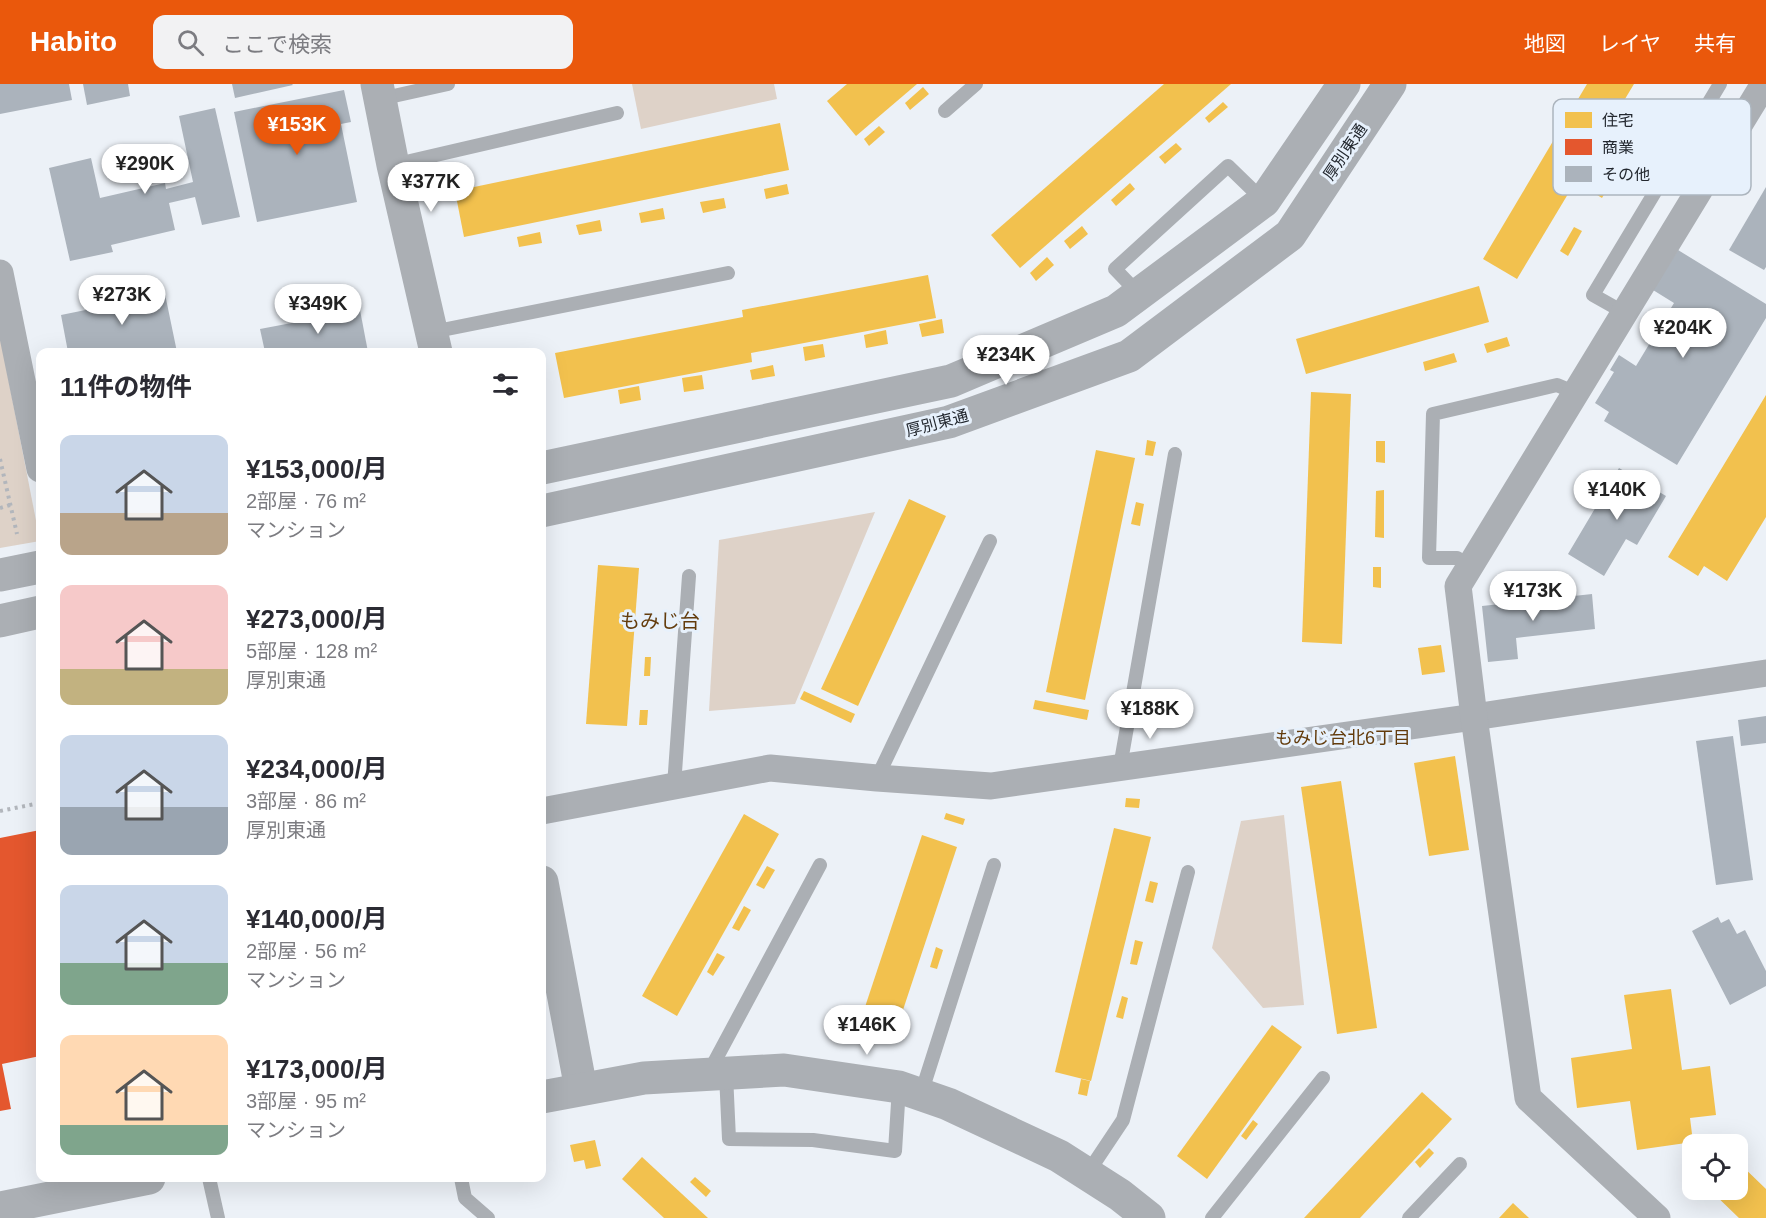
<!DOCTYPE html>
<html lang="ja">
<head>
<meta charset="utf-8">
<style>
  body { margin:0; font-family:Helvetica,"Noto Sans JP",sans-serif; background:#f2f2f3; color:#2b2b33; height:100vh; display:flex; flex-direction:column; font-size:22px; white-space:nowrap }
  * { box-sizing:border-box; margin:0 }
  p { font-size:20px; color:#7c7c81 }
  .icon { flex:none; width:33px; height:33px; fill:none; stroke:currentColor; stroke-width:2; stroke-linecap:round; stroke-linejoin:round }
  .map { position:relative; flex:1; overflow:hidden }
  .drawer { position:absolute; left:36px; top:264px; width:510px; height:834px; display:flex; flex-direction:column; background:#fff; border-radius:12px; box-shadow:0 6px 24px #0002 }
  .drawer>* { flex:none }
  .buttons { position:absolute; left:1682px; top:1050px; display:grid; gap:12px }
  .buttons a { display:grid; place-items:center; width:66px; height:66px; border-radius:12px; background:#fff; box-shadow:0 6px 24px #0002; font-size:30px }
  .price { position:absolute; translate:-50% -51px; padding:0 14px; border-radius:21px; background:#fff; color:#222; font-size:20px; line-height:39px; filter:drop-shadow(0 2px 3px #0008) }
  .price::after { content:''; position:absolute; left:50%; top:36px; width:18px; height:14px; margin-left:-9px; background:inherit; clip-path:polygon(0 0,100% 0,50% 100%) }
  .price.current { background:#ea580c; color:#fff }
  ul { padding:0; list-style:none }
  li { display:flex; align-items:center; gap:18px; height:150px; padding:0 24px }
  li span { display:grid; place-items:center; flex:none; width:168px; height:120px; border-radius:12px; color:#555 }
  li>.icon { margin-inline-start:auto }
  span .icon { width:72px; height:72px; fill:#fffc; stroke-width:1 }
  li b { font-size:26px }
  h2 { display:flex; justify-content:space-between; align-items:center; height:72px; padding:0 24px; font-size:26px }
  header { display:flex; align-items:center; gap:36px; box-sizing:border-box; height:84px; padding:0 30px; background:#ea580c; color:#fff }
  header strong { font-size:28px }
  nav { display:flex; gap:33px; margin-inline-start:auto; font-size:21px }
  .search { width:420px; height:54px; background:#f2f2f3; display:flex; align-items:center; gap:15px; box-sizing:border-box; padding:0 21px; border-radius:12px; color:#7c7c81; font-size:22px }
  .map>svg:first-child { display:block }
  .green { fill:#ded2c8 }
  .homes { fill:#f2c14e }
  .shops { fill:#e4572e }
  .building { fill:#abb3bc }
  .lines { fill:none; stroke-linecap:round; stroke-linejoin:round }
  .path { stroke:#b2b6bc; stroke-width:4; stroke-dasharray:3 4.5; stroke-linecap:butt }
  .service { stroke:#abafb4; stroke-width:14 }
  .minor { stroke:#abafb4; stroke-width:27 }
  .tertiary { stroke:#abafb4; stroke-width:33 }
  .labels { text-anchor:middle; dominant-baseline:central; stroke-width:6; stroke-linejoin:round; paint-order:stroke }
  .street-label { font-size:16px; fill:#23282f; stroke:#e7f1fc }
  .neighbourhood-label { font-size:18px; fill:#633c0d; stroke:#e7f1fc }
  .quarter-label { font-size:20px; fill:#633c0d; stroke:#e7f1fc }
  .key { fill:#e7f1fc; stroke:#acb5be; stroke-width:1.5 }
  .key-label { font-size:16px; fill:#23282f }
</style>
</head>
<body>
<header>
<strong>Habito</strong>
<div class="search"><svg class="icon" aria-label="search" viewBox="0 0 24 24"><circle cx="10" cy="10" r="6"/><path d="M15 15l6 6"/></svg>ここで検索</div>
<nav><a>地図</a><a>レイヤ</a><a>共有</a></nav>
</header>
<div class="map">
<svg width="1766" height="1134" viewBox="0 0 1766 1134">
  <rect width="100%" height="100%" fill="#ecf1f7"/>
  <!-- green -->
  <g class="green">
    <path d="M 632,0 L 774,0 L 777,15 L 641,45 Z"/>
    <path d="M 0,252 L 40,457 L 0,464 Z"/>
    <path d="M 875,428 L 795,620 L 709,627 L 719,456 Z"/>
    <path d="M 1284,731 L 1304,921 L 1263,924 L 1212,864 L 1241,737 Z"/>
  </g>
  <!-- homes -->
  <g class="homes">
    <path d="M 847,0 L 917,0 L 856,52 L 827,17 Z"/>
    <path d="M 1164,0 L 1231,0 L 1020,184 L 991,151 Z"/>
    <path d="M 1587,0 L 1634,0 L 1517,195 L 1483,175 Z"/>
    <path d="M 923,3 L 929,10 L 910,26 L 905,19 Z"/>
    <path d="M 1223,18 L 1228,23 L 1209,39 L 1205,34 Z"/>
    <path d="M 780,39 L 789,86 L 464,153 L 455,107 Z"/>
    <path d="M 879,42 L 885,48 L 869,62 L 864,55 Z"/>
    <path d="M 1176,59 L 1182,65 L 1165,80 L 1159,73 Z"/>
    <path d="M 1609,86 L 1616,90 L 1602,114 L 1594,109 Z"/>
    <path d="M 1130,99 L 1135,105 L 1116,122 L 1111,116 Z"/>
    <path d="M 787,100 L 789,110 L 766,115 L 764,105 Z"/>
    <path d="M 724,114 L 726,124 L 703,129 L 700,118 Z"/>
    <path d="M 663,124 L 665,135 L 641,139 L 639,129 Z"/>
    <path d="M 600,136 L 602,147 L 579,151 L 576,141 Z"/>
    <path d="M 1082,142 L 1088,150 L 1070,165 L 1064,157 Z"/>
    <path d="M 1574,143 L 1582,147 L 1568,172 L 1560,167 Z"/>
    <path d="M 540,148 L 542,159 L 519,163 L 517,153 Z"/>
    <path d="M 1047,173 L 1054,181 L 1036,197 L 1030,189 Z"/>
    <path d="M 928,191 L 936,234 L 751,269 L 752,278 L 564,314 L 555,269 L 743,233 L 742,226 Z"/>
    <path d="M 1479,202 L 1489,238 L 1306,290 L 1296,255 Z"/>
    <path d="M 942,235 L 944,249 L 922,253 L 919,240 Z"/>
    <path d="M 886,246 L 888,260 L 866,264 L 864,251 Z"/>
    <path d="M 1507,253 L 1510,262 L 1487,269 L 1484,260 Z"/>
    <path d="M 823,260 L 825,273 L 805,277 L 803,263 Z"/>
    <path d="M 1454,269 L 1457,278 L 1425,287 L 1423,278 Z"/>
    <path d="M 773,281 L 775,292 L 752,296 L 750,286 Z"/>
    <path d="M 702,291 L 704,305 L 684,308 L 682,294 Z"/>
    <path d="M 639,302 L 641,316 L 620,320 L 618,306 Z"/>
    <path d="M 1311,308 L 1351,310 L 1342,560 L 1302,558 Z"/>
    <path d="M 1766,311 L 1766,433 L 1727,497 L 1704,482 L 1698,492 L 1668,473 Z"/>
    <path d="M 1147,356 L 1156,358 L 1153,372 L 1145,371 Z"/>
    <path d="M 1376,357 L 1385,357 L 1385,379 L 1376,378 Z"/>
    <path d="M 1096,366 L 1135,374 L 1085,616 L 1046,608 Z"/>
    <path d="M 1384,406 L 1384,454 L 1375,453 L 1376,407 Z"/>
    <path d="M 909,415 L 946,432 L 858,622 L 821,605 Z"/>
    <path d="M 1136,418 L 1144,420 L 1140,442 L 1131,440 Z"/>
    <path d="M 598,481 L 639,484 L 627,642 L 586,640 Z"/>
    <path d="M 1373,483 L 1381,483 L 1381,504 L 1373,503 Z"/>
    <path d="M 1441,561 L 1445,588 L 1422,591 L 1418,564 Z"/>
    <path d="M 645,573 L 651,573 L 650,592 L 644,592 Z"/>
    <path d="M 804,607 L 855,630 L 851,639 L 800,615 Z"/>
    <path d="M 1035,616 L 1089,626 L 1087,636 L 1033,625 Z"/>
    <path d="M 640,626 L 648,626 L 647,641 L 639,641 Z"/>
    <path d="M 1455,672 L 1469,766 L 1429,772 L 1414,679 Z"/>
    <path d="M 1341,697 L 1377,944 L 1337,950 L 1301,703 Z"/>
    <path d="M 1126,714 L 1140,715 L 1139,724 L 1125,723 Z"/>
    <path d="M 946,729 L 965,735 L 963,741 L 944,735 Z"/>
    <path d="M 744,730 L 779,750 L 677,932 L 642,912 Z"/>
    <path d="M 1114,744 L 1151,753 L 1091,997 L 1055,988 Z"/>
    <path d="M 922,751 L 957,763 L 899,938 L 864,926 Z"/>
    <path d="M 767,782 L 775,786 L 764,805 L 756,801 Z"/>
    <path d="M 1150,797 L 1158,799 L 1153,819 L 1145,817 Z"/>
    <path d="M 744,822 L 751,826 L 739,847 L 732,844 Z"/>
    <path d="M 1135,856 L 1143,858 L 1137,881 L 1130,880 Z"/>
    <path d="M 936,863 L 943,866 L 937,885 L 930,883 Z"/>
    <path d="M 717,869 L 725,873 L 713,892 L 707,888 Z"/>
    <path d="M 1671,905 L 1682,986 L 1710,982 L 1716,1031 L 1690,1034 L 1693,1058 L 1637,1066 L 1630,1017 L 1577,1024 L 1571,974 L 1632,965 L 1624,911 Z"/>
    <path d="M 1122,912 L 1128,914 L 1123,935 L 1116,933 Z"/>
    <path d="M 883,938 L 896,942 L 892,952 L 880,948 Z"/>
    <path d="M 1272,941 L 1302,963 L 1207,1095 L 1177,1072 Z"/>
    <path d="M 1081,995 L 1090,997 L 1087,1012 L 1078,1010 Z"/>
    <path d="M 1422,1008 L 1452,1035 L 1360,1134 L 1304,1134 Z"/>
    <path d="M 1253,1036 L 1258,1040 L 1246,1056 L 1241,1052 Z"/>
    <path d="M 595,1056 L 601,1082 L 586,1085 L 584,1076 L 574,1078 L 570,1061 Z"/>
    <path d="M 1429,1064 L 1434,1069 L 1420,1084 L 1415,1078 Z"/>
    <path d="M 642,1073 L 708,1134 L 664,1134 L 622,1095 Z"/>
    <path d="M 1737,1077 L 1766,1105 L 1766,1134 L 1739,1134 L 1710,1106 L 1737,1106 Z"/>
    <path d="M 695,1093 L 711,1107 L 706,1113 L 690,1098 Z"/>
    <path d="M 1513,1119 L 1529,1134 L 1499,1134 Z"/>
  </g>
  <!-- shops -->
  <path class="shops" d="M 40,746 L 40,972 L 2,980 L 11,1025 L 0,1027 L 0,754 Z"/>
  <!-- building -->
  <g class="building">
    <path d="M 0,0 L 69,0 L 72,16 L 0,30 Z"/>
    <path d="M 83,0 L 128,0 L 130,12 L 87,21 Z"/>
    <path d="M 232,0 L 292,0 L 293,1 L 235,14 Z"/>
    <path d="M 344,6 L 351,38 L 341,40 L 357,118 L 257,138 L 234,28 Z"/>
    <path d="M 215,24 L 240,133 L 202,141 L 195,113 L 169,119 L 175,146 L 111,161 L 113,168 L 70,177 L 49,84 L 91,74 L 100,114 L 165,99 L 166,105 L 193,98 L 179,32 Z"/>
    <path d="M 1766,103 L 1766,183 L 1764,186 L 1729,166 Z"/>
    <path d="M 1678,166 L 1766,220 L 1766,234 L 1677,381 L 1604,337 L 1609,328 L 1595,319 L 1614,288 L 1610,286 L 1619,271 L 1636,282 L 1674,219 L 1653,206 Z"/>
    <path d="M 146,202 L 148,213 L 165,210 L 177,268 L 68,268 L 61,231 L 115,220 L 113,209 Z"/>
    <path d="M 360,226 L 368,268 L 265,268 L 260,245 Z"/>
    <path d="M 1619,384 L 1666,412 L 1637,461 L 1626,455 L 1604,492 L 1568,470 Z"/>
    <path d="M 1592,510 L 1595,545 L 1516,554 L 1518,575 L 1488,578 L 1482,522 Z"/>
    <path d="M 1766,632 L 1766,659 L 1741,662 L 1738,636 Z"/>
    <path d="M 1733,652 L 1753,796 L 1716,801 L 1696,657 Z"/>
    <path d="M 1718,833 L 1721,839 L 1729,835 L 1737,850 L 1745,846 L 1766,887 L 1766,902 L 1730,921 L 1692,847 Z"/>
  </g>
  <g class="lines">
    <!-- path -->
    <g class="path">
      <path d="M 0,375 L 17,450"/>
      <path d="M 0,424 L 10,421"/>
      <path d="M 0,727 L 40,719"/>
    </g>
    <!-- service -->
    <g class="service">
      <path d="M 380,15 L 448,0"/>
      <path d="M 945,27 L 976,0"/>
      <path d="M 393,81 L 617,29"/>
      <path d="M 1139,210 L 1115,185 L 1228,82 L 1264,117"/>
      <path d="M 1625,229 L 1593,211 L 1720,0"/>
      <path d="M 432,248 L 728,189"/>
      <path d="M 1470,482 L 1457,474 L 1429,474 L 1433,330 L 1557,301 L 1576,309"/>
      <path d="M 1120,683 L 1175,370"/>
      <path d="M 877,694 L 990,457"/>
      <path d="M 674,702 L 689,492"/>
      <path d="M 709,988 L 820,781"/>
      <path d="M 726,990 L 729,1055 L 813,1056 L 895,1067 L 899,1003"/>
      <path d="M 921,1010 L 994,781"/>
      <path d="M 1087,1090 L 1123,1036 L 1188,788"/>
      <path d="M 209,1094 L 218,1134"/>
      <path d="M 461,1094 L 465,1114 L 488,1134"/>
      <path d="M 1212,1134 L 1323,994"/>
      <path d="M 1409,1134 L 1460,1080"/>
    </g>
    <!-- minor -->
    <g class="minor">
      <path d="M 0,189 L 40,385"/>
      <path d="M 542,727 L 770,684 L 877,694 L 991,702 L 1474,633 L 1766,589"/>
      <path d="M 1657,1134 L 1528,1014 L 1474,633 L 1458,502 L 1764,0"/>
    </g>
    <!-- tertiary -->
    <g class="tertiary">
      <path d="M 377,0 L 393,81 L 436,268"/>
      <path d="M 542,384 L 951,297 L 1116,227 L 1264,117 L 1344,0"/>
      <path d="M 542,427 L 949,338 L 1129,272 L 1290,151 L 1390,0"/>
      <path d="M 0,491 L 40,483"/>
      <path d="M 0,537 L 40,528"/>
      <path d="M 542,798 L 581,1005"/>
      <path d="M 542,1013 L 644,994 L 784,986 L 899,1003 L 948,1020 L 1059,1072 L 1120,1111 L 1149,1134"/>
      <path d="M 0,1124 L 149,1094"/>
    </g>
  </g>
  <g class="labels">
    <!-- street labels -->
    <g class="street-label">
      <text transform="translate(1345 68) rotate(-56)">厚別東通</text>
      <text transform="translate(937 339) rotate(-15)">厚別東通</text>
    </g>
    <!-- neighbourhood labels -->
    <g class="neighbourhood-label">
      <text x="1343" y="654">もみじ台北6丁目</text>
    </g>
    <!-- quarter labels -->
    <g class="quarter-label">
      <text x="660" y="537">もみじ台</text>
    </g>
  </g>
  <!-- legend -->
  <rect x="1553" y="15" width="198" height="96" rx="9" class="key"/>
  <rect x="1565" y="28" width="27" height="16" fill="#f2c14e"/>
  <rect x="1565" y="55" width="27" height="16" fill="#e4572e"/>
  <rect x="1565" y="82" width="27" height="16" fill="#abb3bc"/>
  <g class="key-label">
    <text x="1602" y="42">住宅</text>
    <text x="1602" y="69">商業</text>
    <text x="1602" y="96">その他</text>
  </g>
</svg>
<div class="buttons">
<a><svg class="icon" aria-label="locate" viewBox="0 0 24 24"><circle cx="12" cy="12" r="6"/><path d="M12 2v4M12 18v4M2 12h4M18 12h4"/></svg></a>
</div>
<b class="price current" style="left:297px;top:72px">¥153K</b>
<b class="price" style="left:145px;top:111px">¥290K</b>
<b class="price" style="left:431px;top:129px">¥377K</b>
<b class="price" style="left:122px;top:242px">¥273K</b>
<b class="price" style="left:318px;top:251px">¥349K</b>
<b class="price" style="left:1683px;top:275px">¥204K</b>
<b class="price" style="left:1006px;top:302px">¥234K</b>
<b class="price" style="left:1617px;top:437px">¥140K</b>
<b class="price" style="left:1533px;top:538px">¥173K</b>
<b class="price" style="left:1150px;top:656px">¥188K</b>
<b class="price" style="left:867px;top:972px">¥146K</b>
<section class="drawer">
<h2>11件の物件<svg class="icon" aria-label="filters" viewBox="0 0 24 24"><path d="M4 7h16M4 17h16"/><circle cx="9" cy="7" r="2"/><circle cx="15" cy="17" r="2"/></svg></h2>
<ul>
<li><span style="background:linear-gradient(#c9d6e8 65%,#b9a48a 0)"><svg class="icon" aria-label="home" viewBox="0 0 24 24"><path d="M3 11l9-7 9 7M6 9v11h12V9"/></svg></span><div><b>¥153,000/月</b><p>2部屋 · 76 m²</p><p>マンション</p></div></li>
<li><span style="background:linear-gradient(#f6c9c9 70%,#c2b280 0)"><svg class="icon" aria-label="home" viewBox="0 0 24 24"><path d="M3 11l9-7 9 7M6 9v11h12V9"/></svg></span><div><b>¥273,000/月</b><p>5部屋 · 128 m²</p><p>厚別東通</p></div></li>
<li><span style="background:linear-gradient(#c9d6e8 60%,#9aa5b1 0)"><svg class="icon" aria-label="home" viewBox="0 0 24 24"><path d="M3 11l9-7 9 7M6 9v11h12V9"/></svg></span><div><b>¥234,000/月</b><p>3部屋 · 86 m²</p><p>厚別東通</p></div></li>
<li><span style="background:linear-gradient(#c9d6e8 65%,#7fa58c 0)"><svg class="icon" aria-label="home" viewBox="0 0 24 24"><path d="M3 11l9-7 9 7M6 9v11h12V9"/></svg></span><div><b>¥140,000/月</b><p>2部屋 · 56 m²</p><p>マンション</p></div></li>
<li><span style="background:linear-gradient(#ffd9b3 75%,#7fa58c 0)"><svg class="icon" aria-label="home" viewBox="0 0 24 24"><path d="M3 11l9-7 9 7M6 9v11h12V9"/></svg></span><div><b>¥173,000/月</b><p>3部屋 · 95 m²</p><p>マンション</p></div></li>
</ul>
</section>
</div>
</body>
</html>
